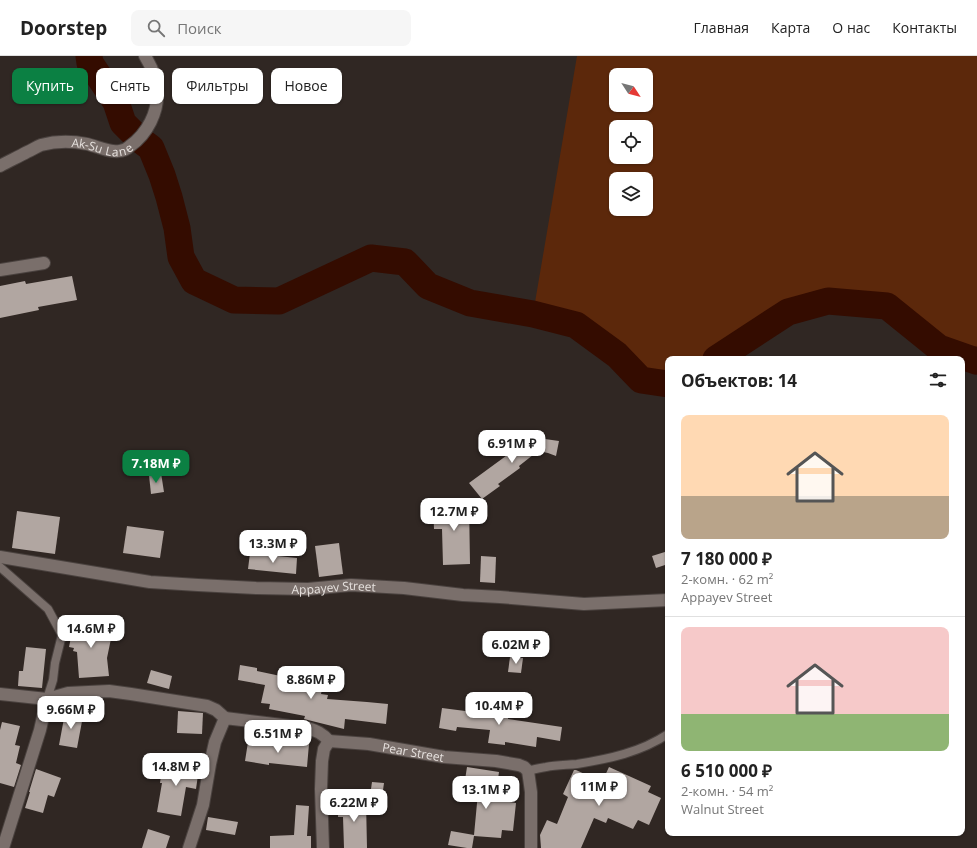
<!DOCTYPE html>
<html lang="ru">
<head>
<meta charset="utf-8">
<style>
  body { margin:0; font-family:"Open Sans",sans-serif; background:#f6f6f6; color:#222; height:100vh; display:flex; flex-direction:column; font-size:15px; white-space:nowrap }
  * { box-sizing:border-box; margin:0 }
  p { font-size:13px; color:#767676 }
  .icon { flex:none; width:22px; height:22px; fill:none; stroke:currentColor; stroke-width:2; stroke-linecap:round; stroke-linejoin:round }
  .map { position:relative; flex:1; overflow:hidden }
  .details { position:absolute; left:665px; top:300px; width:300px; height:480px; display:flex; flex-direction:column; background:#fff; border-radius:8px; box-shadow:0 1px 3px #0004 }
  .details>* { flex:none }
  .hud { position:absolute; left:12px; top:12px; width:380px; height:36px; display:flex; gap:8px }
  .needle { width:26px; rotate:126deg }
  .tools { position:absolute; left:609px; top:12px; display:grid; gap:8px }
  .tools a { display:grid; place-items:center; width:44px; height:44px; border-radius:8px; background:#fff; box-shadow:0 1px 3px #0004; font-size:20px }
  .price { position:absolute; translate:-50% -34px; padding:0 9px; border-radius:8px; background:#fff; color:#222; font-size:13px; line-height:26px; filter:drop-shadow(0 1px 2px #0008) }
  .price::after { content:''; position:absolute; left:50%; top:24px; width:12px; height:9px; margin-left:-6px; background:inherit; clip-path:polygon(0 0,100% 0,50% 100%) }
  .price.on { background:#0b8043; color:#fff }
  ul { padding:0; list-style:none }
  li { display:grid; align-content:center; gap:8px; height:212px; padding:0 16px }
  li+li { border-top:1px solid #e0e0e0 }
  li span { display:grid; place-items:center; height:124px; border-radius:8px; color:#555 }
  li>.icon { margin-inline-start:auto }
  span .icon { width:72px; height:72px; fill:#fffc; stroke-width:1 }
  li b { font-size:17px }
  h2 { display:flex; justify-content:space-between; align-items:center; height:48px; padding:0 16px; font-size:17px }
  .chip { padding:0 14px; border-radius:8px; background:#fff; box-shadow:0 1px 3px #0004; font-size:14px; line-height:36px }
  .chip.on { background:#0b8043; color:#fff }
  header { display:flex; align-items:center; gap:24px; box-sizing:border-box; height:56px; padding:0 20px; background:#fff; border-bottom:1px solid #e0e0e0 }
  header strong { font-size:19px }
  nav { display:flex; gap:22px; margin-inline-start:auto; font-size:14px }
  .search { width:280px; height:36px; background:#f6f6f6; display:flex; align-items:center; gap:10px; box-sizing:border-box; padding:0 14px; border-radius:8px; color:#767676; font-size:15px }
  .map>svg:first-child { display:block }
  .green { fill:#5c280b; fill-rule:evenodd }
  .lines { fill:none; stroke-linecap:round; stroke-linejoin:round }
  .river { stroke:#340c00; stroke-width:27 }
  .building { fill:#b1a6a1 }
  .lane-casing { stroke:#4a423f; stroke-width:10 }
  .street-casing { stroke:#4a423f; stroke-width:14 }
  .lane { stroke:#7a6f6b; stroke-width:8 }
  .street { stroke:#7a6f6b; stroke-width:12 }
  .labels { text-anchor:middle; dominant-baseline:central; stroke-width:4; stroke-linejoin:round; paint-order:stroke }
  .street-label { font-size:12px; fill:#e7e2df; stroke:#15110f }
</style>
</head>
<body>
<header>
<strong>Doorstep</strong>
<div class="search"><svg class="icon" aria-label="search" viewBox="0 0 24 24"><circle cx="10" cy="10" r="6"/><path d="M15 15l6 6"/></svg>Поиск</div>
<nav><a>Главная</a><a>Карта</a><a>О нас</a><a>Контакты</a></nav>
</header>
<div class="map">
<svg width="977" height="792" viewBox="0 0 977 792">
  <rect width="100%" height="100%" fill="#302723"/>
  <!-- green -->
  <path class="green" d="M 577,0 L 977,0 L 977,304 L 976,305 L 939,292 L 887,250 L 828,245 L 788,256 L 716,303 L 668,303 L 668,328 L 641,324 L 617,299 L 576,269 L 533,258 ZM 616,19 L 646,19 L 646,49 L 616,49 ZM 616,71 L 646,71 L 646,101 L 616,101 ZM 616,123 L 646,123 L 646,153 L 616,153 Z"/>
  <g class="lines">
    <!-- river -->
    <g class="river">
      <path d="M 89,0 L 90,7 L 116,46 L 123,67 L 139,83 L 151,92 L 162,119 L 169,141 L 177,172 L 181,201 L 194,225 L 234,244 L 279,245 L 371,202 L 405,206 L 428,230 L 470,247 L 533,258 L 576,269 L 617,299 L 641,324 L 668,328"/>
      <path d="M 716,303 L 788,256 L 828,245 L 887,250 L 939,292 L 976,305 L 977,304"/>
    </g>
  </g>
  <!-- building -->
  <g class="building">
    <path d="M 72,220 L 77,244 L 38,251 L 39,254 L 0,262 L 0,230 L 25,225 L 26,228 Z"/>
    <path d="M 538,375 L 545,383 L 559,385 L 556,400 L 548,397 L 538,395 L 519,410 L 520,412 L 498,428 L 500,430 L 482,443 L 469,427 L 517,392 Z"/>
    <path d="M 161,417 L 164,436 L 151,438 L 149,419 Z"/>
    <path d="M 469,446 L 470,508 L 443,509 L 442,473 L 434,473 L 433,448 Z"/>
    <path d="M 17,455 L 60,461 L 55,498 L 12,492 Z"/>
    <path d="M 127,470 L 164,475 L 160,502 L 123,497 Z"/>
    <path d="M 339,487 L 343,518 L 319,521 L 315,490 Z"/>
    <path d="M 668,495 L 668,508 L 656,512 L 652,500 Z"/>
    <path d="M 250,497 L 297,502 L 296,518 L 248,513 Z"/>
    <path d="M 481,500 L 496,501 L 495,527 L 480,526 Z"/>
    <path d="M 74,566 L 113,573 L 107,602 L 109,620 L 79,622 L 77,596 L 73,595 L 74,592 L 69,591 Z"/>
    <path d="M 26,591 L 46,593 L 42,632 L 18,630 L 19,615 L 23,615 Z"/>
    <path d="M 510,601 L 523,602 L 521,617 L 508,616 Z"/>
    <path d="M 240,609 L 257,612 L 257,615 L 323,629 L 321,638 L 328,639 L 327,643 L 367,646 L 388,648 L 386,668 L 345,663 L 344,673 L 304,663 L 305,660 L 269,653 L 270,648 L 261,647 L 265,629 L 238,624 Z"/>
    <path d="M 151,614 L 172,620 L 169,633 L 147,627 Z"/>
    <path d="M 474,649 L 509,653 L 508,663 L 562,671 L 560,685 L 537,681 L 536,691 L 505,686 L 505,689 L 488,687 L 490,674 L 457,671 L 456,675 L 439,672 L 442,652 L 473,656 Z"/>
    <path d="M 178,655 L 203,657 L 202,678 L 177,677 Z"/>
    <path d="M 65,657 L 83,660 L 77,692 L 59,689 Z"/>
    <path d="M 2,666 L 20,670 L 15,689 L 20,690 L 16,707 L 21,709 L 14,731 L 0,727 L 0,674 Z"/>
    <path d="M 277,685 L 309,688 L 307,711 L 269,707 L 269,709 L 245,705 L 248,686 L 276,689 Z"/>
    <path d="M 163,706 L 199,712 L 196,733 L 186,731 L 181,760 L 157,756 L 162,727 L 160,727 Z"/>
    <path d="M 467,711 L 499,716 L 495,744 L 516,747 L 513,775 L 502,774 L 501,782 L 474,780 L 472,792 L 467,792 L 448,789 L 451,775 L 474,779 L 479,726 L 465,724 Z"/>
    <path d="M 609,711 L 651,730 L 648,736 L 661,742 L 649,769 L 638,764 L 633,773 L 608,762 L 606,767 L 594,762 L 581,792 L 541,792 L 540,779 L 547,764 L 557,768 L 568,741 L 563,738 L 574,714 L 576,714 L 602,726 Z"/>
    <path d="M 36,713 L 61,722 L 54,741 L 48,739 L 43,757 L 25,752 L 30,736 L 29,736 Z"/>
    <path d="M 372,726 L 384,727 L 381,749 L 369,747 Z"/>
    <path d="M 339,743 L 366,745 L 367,792 L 344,792 L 343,761 L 338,761 Z"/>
    <path d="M 296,749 L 309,750 L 307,780 L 311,780 L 311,792 L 270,792 L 270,780 L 294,779 Z"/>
    <path d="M 208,761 L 238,766 L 235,779 L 206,774 Z"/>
    <path d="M 148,773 L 170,780 L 166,792 L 142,792 Z"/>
  </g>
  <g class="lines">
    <defs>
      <g id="lane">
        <path d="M 0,511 L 48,553 L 62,579 L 55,607 L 53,624 L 47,643"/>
        <path d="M 528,715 C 534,713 540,712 546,711 C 556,709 567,709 577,708 C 609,703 641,696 668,678"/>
      </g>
      <g id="street">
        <path id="s1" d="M 0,110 C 9,105 18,101 27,96 C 32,94 36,91 41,89 C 56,85 72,85 87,88 C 96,90 111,97 119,95 C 124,95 127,93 130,90 C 147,78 159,56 157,34 C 157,22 151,10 145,0"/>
        <path d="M 0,214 L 44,207"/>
        <path id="s2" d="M 0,501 L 150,526 L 198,529 L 256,532 L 308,533 L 351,529 L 404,532 L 463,539 L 500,541 L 584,548 L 668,544"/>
        <path d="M 0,638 L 47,643"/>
        <path id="s3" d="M 329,685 L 369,688 L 444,701 L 496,705 L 519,709 L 524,711 L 528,715 L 531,736 L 531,792"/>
        <path d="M 3,792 L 40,674 L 47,643 L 68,637 L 109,635 L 131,638 L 207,650 L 216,654 L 225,662"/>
        <path d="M 189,792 L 203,749 L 210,708 L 215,686 L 225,662 L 307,672 C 317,675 322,677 329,685"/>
        <path d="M 323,792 L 321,733 L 322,705 L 324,693 L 329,685"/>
      </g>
    </defs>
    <!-- lane casing -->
    <use href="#lane" class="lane-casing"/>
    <!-- street casing -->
    <use href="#street" class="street-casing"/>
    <!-- lane -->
    <use href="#lane" class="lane"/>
    <!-- street -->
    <use href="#street" class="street"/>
  </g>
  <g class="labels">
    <!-- street labels -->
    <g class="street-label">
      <text stroke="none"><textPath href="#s1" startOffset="108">Ak-Su Lane</textPath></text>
      <text stroke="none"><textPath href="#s2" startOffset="336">Appayev Street</textPath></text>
      <text stroke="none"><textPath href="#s3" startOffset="85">Pear Street</textPath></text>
    </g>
  </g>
</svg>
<div class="tools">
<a><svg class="needle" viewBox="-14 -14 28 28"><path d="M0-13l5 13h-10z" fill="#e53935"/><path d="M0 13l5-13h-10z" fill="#767676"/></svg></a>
<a><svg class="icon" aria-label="locate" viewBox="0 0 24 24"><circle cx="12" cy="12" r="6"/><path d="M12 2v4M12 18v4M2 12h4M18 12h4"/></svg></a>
<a><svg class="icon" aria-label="layers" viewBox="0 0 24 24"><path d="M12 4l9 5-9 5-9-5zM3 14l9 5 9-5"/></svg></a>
</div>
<b class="price" style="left:512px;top:408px">6.91M ₽</b>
<b class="price on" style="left:156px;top:428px">7.18M ₽</b>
<b class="price" style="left:454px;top:476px">12.7M ₽</b>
<b class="price" style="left:273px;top:508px">13.3M ₽</b>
<b class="price" style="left:91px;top:593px">14.6M ₽</b>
<b class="price" style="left:516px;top:609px">6.02M ₽</b>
<b class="price" style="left:311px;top:644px">8.86M ₽</b>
<b class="price" style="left:499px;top:670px">10.4M ₽</b>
<b class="price" style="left:71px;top:674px">9.66M ₽</b>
<b class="price" style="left:278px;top:698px">6.51M ₽</b>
<b class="price" style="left:176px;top:731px">14.8M ₽</b>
<b class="price" style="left:599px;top:751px">11M ₽</b>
<b class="price" style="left:486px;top:754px">13.1M ₽</b>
<b class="price" style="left:354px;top:767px">6.22M ₽</b>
<div class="hud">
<a class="chip on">Купить</a>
<a class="chip">Снять</a>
<a class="chip">Фильтры</a>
<a class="chip">Новое</a>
</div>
<section class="details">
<h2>Объектов: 14<svg class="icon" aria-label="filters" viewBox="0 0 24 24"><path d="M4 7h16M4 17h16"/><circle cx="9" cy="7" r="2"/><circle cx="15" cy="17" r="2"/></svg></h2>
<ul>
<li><span style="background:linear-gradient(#ffd9b3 65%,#b9a48a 0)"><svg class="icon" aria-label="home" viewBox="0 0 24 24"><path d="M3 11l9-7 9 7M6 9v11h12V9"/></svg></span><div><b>7 180 000 ₽</b><p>2-комн. · 62 m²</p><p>Appayev Street</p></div></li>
<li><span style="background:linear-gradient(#f6c9c9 70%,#8fb573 0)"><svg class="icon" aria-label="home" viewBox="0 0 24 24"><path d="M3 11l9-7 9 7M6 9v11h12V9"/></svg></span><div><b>6 510 000 ₽</b><p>2-комн. · 54 m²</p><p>Walnut Street</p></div></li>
</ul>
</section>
</div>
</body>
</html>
